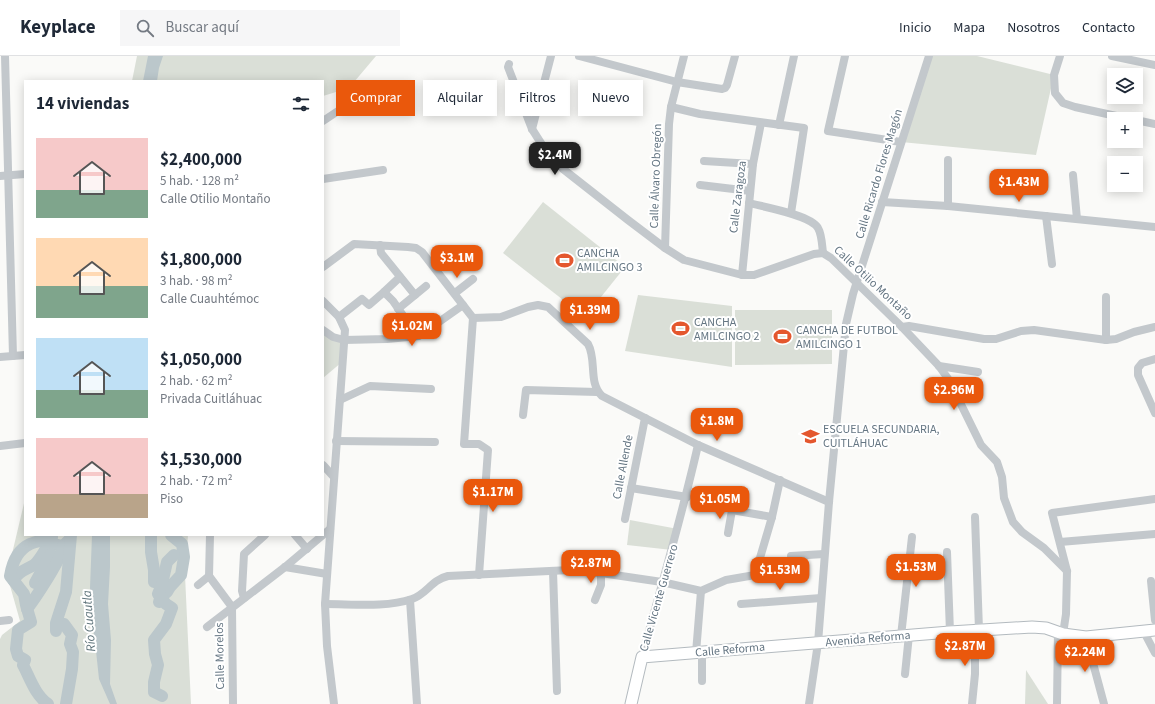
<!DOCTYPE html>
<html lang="es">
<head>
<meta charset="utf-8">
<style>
  body { margin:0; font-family:"Source Sans 3",sans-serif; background:#f6f6f7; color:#1f2937; height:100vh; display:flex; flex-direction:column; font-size:15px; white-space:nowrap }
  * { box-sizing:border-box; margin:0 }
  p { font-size:13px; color:#747a83 }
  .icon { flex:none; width:22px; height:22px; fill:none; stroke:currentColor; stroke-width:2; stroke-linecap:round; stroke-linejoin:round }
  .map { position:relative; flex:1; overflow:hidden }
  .panel { position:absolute; left:24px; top:24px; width:300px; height:456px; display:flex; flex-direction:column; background:#fff; border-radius:0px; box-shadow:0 2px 10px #0003 }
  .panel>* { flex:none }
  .top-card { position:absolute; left:336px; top:24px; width:380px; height:36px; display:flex; gap:8px }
  .fabs { position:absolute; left:1107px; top:12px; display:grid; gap:8px }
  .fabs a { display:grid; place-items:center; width:36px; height:36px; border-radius:0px; background:#fff; box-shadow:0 2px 10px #0003; font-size:20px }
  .price { position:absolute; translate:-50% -34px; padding:0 9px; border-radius:8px; background:#ea580c; color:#fff; font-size:13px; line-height:26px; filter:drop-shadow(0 1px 2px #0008) }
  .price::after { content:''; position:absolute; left:50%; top:24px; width:12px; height:9px; margin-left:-6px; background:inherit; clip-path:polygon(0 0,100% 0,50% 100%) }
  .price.active { background:#222; color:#fff }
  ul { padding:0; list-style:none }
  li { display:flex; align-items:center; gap:12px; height:100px; padding:0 12px }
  li span { display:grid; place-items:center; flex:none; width:112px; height:80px; border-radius:0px; color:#555 }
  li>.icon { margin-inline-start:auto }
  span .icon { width:48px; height:48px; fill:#fffc; stroke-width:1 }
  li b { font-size:17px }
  h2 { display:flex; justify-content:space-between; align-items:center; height:48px; padding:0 12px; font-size:17px }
  .tag { padding:0 14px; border-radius:0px; background:#fff; box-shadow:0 2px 10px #0003; font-size:14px; line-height:36px }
  .tag.active { background:#ea580c; color:#fff }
  header { display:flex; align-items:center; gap:24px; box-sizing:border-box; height:56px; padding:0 20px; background:#fff; border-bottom:1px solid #e0e1e3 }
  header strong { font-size:19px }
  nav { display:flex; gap:22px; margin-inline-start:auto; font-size:14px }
  .search { width:280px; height:36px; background:#f6f6f7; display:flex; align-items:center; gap:10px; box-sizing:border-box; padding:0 14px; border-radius:0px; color:#747a83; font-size:15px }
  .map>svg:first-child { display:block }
  .green { fill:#dadfd7 }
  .water { fill:#bbc7cb }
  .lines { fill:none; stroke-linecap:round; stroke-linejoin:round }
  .river { stroke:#bbc7cb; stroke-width:12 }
  .secondary-casing { stroke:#b3babf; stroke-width:13 }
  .street { stroke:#c3c8cc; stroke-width:8 }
  .secondary { stroke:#fff; stroke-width:11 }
  .labels { text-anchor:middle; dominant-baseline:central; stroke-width:4; stroke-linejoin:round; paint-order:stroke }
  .street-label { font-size:12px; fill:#657683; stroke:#fff }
  .poi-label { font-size:12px; fill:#657683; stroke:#fff; text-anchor:start }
  .water-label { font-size:13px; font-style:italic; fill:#60757c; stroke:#fff }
</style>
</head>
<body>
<header>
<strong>Keyplace</strong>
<div class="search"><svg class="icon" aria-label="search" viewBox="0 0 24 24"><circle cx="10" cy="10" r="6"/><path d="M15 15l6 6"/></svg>Buscar aquí</div>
<nav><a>Inicio</a><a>Mapa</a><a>Nosotros</a><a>Contacto</a></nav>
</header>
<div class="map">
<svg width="1155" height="648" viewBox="0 0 1155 648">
  <rect width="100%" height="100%" fill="#fafaf8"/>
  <!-- green -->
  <g class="green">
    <path d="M 137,0 L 376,0 L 349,32 L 323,40 L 323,25 L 132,25 Z"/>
    <path d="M 929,0 L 977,0 L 1054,19 L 1036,99 L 901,86 Z"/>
    <path d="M 543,146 L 625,211 L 585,261 L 503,197 Z"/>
    <path d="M 638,239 L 732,250 L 732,311 L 625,295 Z"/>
    <path d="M 735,254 L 832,254 L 832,308 L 735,309 Z"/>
    <path d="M 323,274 L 344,284 L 342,306 L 323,322 Z"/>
    <path d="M 25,443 L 25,479 L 188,479 L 185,519 L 191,648 L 0,648 L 0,583 L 2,579 L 20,565 L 7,519 Z"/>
    <path d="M 630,464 L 678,473 L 672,494 L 627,489 Z"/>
    <path d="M 1026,614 L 1048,648 L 1025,648 Z"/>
  </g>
  <!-- water -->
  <g class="water">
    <path d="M 148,0 L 163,0 L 159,12 L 157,25 L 143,25 Z"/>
    <path d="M 92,479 L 110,479 L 110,511 L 108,548 L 111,584 L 110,628 L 117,648 L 110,648 L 99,623 L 96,595 L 93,570 L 90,532 Z"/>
  </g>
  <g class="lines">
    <!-- river -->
    <g class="river">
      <path d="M 151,479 L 151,496 L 154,514 L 154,526"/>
      <path d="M 14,525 C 16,516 27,513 34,509 C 40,504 45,494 49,487 L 63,490 L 70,483"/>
      <path d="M 35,527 L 51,498"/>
      <path d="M 159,546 L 161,541 L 167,536 L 170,531 L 181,519 L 184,501 L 182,488 L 171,479"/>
      <path d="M 27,553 C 34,544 65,498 63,490"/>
      <path d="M 64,568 L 72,579 L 70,588 L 73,596 L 72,613 L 66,648"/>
      <path d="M 56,575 L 56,567 L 66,536 L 71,479"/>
      <path d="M 162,640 L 154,636 L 154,626 L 158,609 L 155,598 L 154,584 L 166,568 L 172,552 L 166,548 L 158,538 L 162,528 L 167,506 L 174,499"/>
      <path d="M 48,648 C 35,639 30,622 23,609 L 25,604 L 18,600 L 16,593 L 18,574 L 31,566 L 26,549 L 24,538 L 10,520 C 12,508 17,494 30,488 C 37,485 45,484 52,481"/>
    </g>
    <defs>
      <path id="secondary" d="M 631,648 L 642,601 L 950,576 L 1032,571 L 1046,572 L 1063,578 L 1086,581 L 1155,574"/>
    </defs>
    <!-- secondary casing -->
    <use href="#secondary" class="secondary-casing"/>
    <!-- street -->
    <g class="street">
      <path d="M 5,0 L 13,300"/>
      <path d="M 579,0 L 677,26 L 722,33 L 725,32 L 727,29 L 735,0"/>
      <path d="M 845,0 L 828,75 L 901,86"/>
      <path d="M 1060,0 L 1054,19 L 1055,37 L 1063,47 L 1075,51 L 1130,63"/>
      <path d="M 1112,0 L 1155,9"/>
      <path d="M 509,8 L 508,11 L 532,73 L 546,95 L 563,113 L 628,164 L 665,192 L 684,204 L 742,219 L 754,219 L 814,198 L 823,197 L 831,202 L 902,271 L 939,310 L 949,324 L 981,389 L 997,406 L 1002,421 L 1004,442 L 1013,466 L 1022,476 L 1044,492 L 1067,515"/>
      <path d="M 671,51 L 700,58 L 804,72 L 791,157"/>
      <path d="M 1136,64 L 1155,68"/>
      <path d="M 323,65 L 350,47"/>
      <path d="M 779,69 L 794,0"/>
      <path d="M 532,73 L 551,0"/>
      <path d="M 948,104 L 948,150"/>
      <path d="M 704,105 L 753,108"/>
      <path d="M 1073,119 L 1077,163"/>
      <path d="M 0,120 L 25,118"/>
      <path d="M 323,123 L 383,114"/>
      <path d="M 700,129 L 750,135"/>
      <path d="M 882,146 L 948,150 L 1155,171"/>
      <path d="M 749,147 C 764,151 811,159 818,172 C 822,179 822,189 823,197"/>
      <path d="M 1046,160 L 1052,208"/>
      <path d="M 380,189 L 381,197 L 415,239"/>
      <path d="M 665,192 L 669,68 L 671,51 L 684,0"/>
      <path d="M 434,210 L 450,197"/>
      <path d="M 323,211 L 354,188 L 408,191 L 416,192 L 422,196 L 473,262"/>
      <path d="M 742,219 L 753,108 L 761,67"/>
      <path d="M 384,236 L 393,245 L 411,271 L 412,281"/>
      <path d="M 455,237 L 473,223"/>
      <path d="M 1106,241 L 1106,284"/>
      <path d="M 323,245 L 339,261 L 345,274 L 325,548 L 327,590 L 334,648"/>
      <path d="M 398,253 L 426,230"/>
      <path d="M 339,261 L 362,243 L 369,249 L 384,236 L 400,221"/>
      <path d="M 473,262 L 501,261 L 528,251 L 538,249 L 548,251 L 588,288 C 597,304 588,327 602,340 L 698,389 L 829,446"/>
      <path d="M 473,262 L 464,388 L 479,388 L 488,394 L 479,519"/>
      <path d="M 902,271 L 909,270 L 984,283 L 996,283 L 1021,275 L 1034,274 L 1106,284 L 1116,283 L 1134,276 L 1155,271"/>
      <path d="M 323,274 L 333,281 L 344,284 L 387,283 L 419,280 L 463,249"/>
      <path d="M 0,301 L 25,299"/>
      <path d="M 1155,303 L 1142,307 L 1138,312 L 1138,319 L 1155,357"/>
      <path d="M 939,310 L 978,316"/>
      <path d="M 340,344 L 370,330 L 431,333"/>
      <path d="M 523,359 L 526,334 L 597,336"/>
      <path d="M 336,385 L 435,386"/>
      <path d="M 0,390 L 25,387"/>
      <path d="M 323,409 L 333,420"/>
      <path d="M 631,432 L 687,441"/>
      <path d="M 975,461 L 979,574"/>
      <path d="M 625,463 L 645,362"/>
      <path d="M 728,477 L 732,454 L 772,461"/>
      <path d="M 210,479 L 209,520 L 232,551"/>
      <path d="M 295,479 L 307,493"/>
      <path d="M 1060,486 L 1155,478"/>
      <path d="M 947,496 L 950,576"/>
      <path d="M 791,500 L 824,498"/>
      <path d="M 285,511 L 327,518"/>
      <path d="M 553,515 L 557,635"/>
      <path d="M 1151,525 L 1155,564"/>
      <path d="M 198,529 L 209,520"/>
      <path d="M 244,542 L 242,535 L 244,498 L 265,479"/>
      <path d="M 410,544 L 417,648"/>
      <path d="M 595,544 L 601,529 L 601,517"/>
      <path d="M 325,548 C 353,548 385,552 412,543 C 427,538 431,524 448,520 L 570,514 L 601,517 L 662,526 L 701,535 L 726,524 L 755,519 L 772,461 L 780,424"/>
      <path d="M 741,548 L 821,542"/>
      <path d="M 232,551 L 233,648"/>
      <path d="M 0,565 L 9,564"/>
      <path d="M 207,571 L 285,511 L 330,473"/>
      <path d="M 1144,576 L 1155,597"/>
      <path d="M 1063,578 L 1066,558 L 1067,515 L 1052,457 L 1155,443"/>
      <path d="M 901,580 L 912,481"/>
      <path d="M 1086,581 L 1104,648"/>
      <path d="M 702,596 L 702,625"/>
      <path d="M 696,597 L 701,535"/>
      <path d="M 642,601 C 661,530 682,460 698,389"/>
      <path d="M 905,618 L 909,579"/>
      <path d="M 809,648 L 818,587 L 829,446 L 846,268 L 853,238 L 929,0"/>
      <path d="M 972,648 L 975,618 L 975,575"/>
      <path d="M 1057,648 L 1058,575"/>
    </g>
    <!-- secondary -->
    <use href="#secondary" class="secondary"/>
  </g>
  <!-- icons -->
  <defs>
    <symbol id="stadium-bare" viewBox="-9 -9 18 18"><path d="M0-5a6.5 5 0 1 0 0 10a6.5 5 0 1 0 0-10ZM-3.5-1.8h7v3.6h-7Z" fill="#e4572e" stroke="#fff" stroke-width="2.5" paint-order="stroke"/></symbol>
    <symbol id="school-bare" viewBox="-9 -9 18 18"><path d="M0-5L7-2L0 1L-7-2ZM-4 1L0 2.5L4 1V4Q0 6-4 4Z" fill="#e4572e" stroke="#fff" stroke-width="2.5" paint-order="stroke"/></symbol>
  </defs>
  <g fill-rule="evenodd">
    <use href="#stadium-bare" x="552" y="192" width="25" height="25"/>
    <use href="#stadium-bare" x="668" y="260" width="25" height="25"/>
    <use href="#stadium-bare" x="770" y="268" width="25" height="25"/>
    <use href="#school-bare" x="798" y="368" width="25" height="25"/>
  </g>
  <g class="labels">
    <!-- street labels -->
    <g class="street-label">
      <text transform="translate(879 118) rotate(-73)">Calle Ricardo Flores Magón</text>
      <text transform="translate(656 120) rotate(-88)">Calle Álvaro Obregón</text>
      <text transform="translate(738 141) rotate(-83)">Calle Zaragoza</text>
      <text transform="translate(873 227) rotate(43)">Calle Otilio Montaño</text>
      <text transform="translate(623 411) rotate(-79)">Calle Allende</text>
      <text transform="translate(659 542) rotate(-74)">Calle Vicente Guerrero</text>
      <text transform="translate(868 583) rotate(-5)">Avenida Reforma</text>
      <text transform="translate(730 594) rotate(-5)">Calle Reforma</text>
      <text transform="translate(220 600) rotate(-91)">Calle Morelos</text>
    </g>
    <!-- poi labels -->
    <g class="poi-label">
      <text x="577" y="197">CANCHA<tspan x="577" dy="14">AMILCINGO 3</tspan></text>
      <text x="694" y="266">CANCHA<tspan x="694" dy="14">AMILCINGO 2</tspan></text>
      <text x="796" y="274">CANCHA DE FUTBOL<tspan x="796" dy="14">AMILCINGO 1</tspan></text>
      <text x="823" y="373">ESCUELA SECUNDARIA,<tspan x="823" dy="14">CUITLÁHUAC</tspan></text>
    </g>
    <!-- water labels -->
    <g class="water-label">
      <text transform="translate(89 565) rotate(-94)">Río Cuautla</text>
    </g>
  </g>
</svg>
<div class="fabs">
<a><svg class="icon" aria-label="layers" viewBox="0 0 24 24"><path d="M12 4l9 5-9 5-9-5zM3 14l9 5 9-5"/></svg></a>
<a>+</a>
<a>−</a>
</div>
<b class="price active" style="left:555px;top:120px">$2.4M</b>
<b class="price" style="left:1019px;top:147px">$1.43M</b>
<b class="price" style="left:457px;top:223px">$3.1M</b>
<b class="price" style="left:590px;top:275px">$1.39M</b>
<b class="price" style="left:412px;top:291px">$1.02M</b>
<b class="price" style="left:954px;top:355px">$2.96M</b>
<b class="price" style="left:717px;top:386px">$1.8M</b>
<b class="price" style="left:493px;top:457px">$1.17M</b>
<b class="price" style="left:720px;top:464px">$1.05M</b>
<b class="price" style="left:591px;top:528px">$2.87M</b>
<b class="price" style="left:916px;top:532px">$1.53M</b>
<b class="price" style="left:780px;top:535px">$1.53M</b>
<b class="price" style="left:965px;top:611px">$2.87M</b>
<b class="price" style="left:1085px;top:617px">$2.24M</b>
<div class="top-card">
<a class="tag active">Comprar</a>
<a class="tag">Alquilar</a>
<a class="tag">Filtros</a>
<a class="tag">Nuevo</a>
</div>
<section class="panel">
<h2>14 viviendas<svg class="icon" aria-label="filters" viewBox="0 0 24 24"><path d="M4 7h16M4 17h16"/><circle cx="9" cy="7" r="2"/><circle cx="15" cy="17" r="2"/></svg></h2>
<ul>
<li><span style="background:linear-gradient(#f6c9c9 65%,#7fa58c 0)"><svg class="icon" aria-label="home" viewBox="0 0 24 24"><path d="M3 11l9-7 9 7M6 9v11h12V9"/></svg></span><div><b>$2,400,000</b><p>5 hab. · 128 m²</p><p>Calle Otilio Montaño</p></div></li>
<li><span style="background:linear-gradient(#ffd9b3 60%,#7fa58c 0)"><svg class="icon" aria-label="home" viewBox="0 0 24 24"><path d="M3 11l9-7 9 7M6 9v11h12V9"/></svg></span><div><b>$1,800,000</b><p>3 hab. · 98 m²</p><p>Calle Cuauhtémoc</p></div></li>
<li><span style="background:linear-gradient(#bfe0f5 65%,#7fa58c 0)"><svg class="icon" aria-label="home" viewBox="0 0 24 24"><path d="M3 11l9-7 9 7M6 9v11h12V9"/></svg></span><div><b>$1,050,000</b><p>2 hab. · 62 m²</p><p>Privada Cuitláhuac</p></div></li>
<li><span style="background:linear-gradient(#f6c9c9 70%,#b9a48a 0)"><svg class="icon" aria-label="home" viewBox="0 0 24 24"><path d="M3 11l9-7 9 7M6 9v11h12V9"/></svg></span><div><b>$1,530,000</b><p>2 hab. · 72 m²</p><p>Piso</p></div></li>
</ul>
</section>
</div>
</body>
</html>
